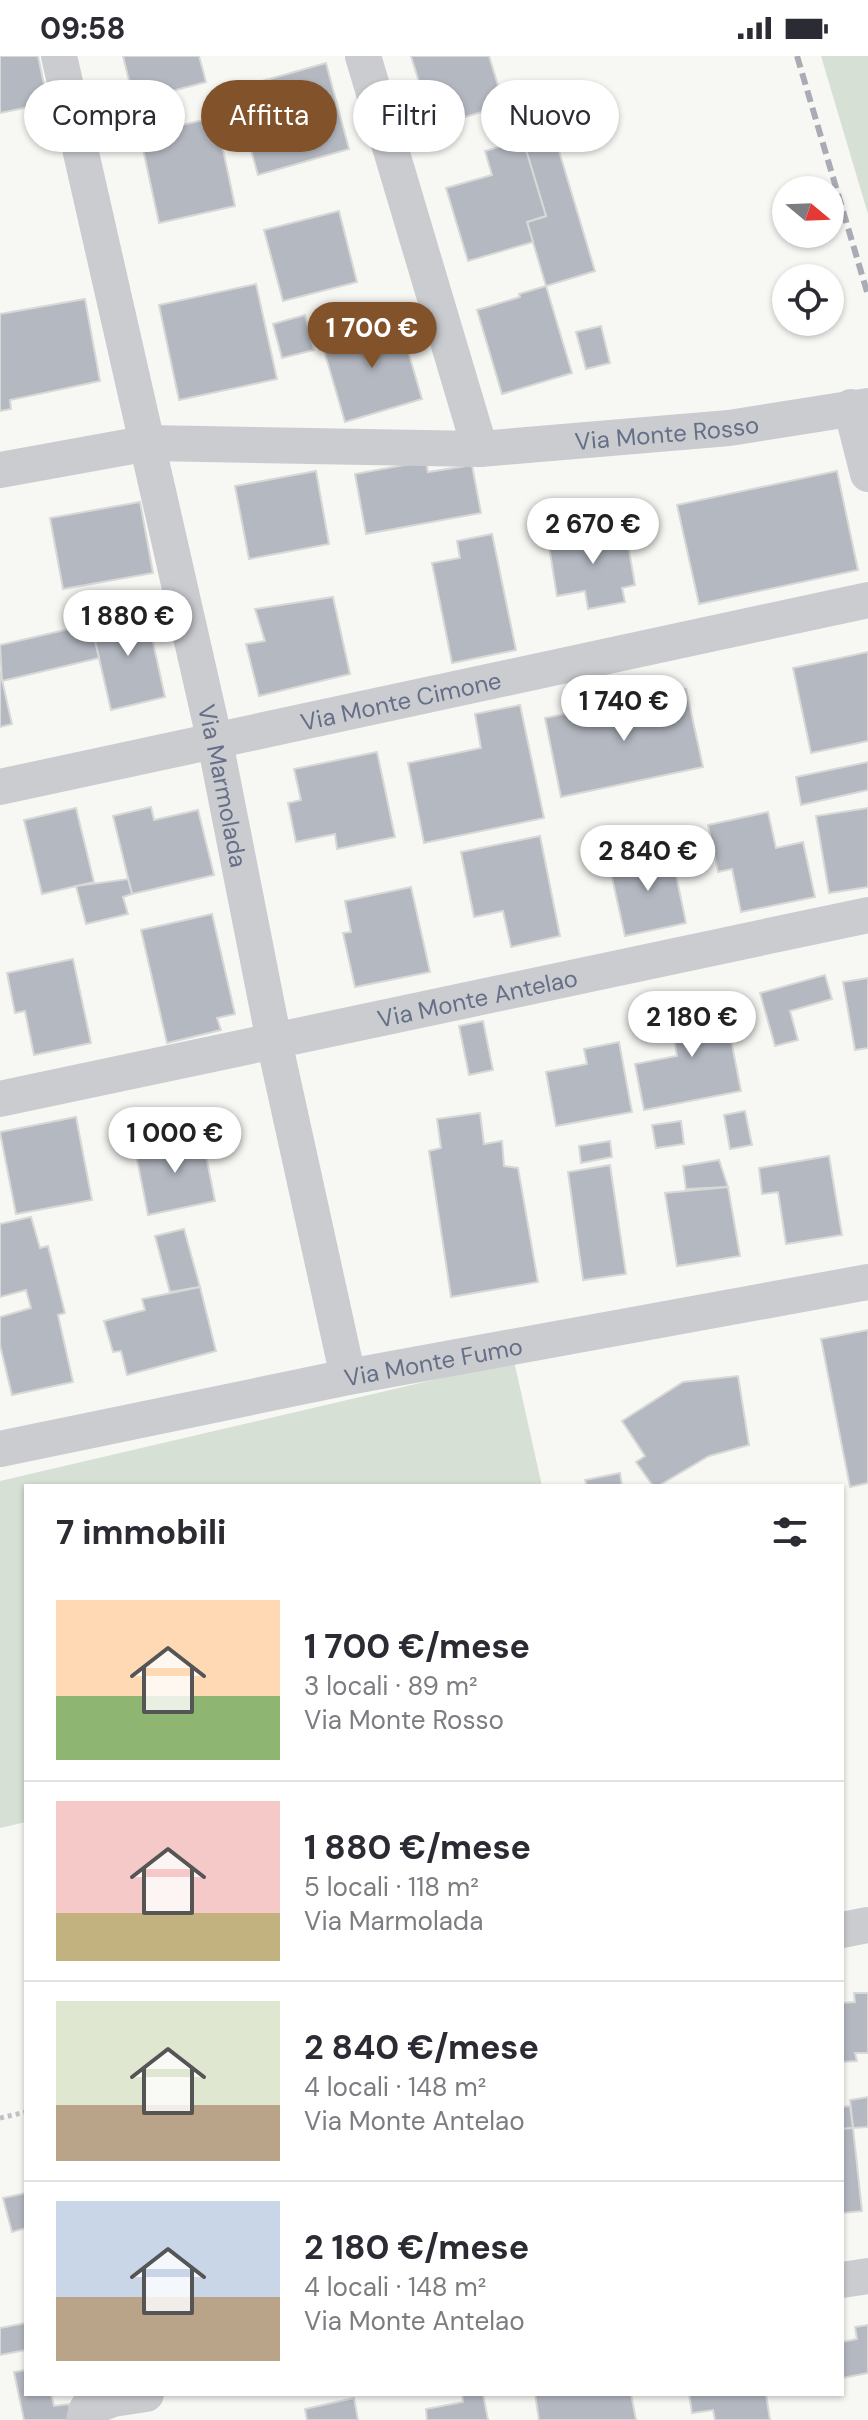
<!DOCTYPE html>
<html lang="it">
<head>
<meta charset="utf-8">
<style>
  body { margin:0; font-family:"DM Sans",sans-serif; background:#f2f2f3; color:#2b2b33; height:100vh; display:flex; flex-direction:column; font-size:30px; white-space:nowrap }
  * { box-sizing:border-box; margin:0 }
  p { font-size:26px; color:#7c7c81 }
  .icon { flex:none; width:44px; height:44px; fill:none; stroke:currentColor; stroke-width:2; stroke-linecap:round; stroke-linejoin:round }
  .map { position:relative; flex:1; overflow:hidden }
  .panel { position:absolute; left:24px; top:1428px; width:820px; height:912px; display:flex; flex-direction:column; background:#fff; border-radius:0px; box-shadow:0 2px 6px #0004 }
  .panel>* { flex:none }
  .top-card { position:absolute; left:24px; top:24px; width:820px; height:72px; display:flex; gap:16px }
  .needle { width:52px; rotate:109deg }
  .controls { position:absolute; left:772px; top:120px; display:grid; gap:16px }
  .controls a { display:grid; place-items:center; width:72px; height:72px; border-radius:50%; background:#fff; box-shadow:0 2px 6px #0004; font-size:40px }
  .price { position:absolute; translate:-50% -68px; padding:0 18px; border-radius:28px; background:#fff; color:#222; font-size:26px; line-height:52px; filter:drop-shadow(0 2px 4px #0008) }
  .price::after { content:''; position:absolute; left:50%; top:48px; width:24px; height:18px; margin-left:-12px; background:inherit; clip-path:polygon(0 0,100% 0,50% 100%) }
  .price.current { background:#82532a; color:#fff }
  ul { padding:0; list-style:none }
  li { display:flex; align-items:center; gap:24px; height:200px; padding:0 32px }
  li+li { border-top:2px solid #e1e1e2 }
  li span { display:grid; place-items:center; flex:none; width:224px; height:160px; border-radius:0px; color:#555 }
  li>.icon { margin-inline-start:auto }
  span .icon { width:96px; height:96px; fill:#fffc; stroke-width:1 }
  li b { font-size:34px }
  h2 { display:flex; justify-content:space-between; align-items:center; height:96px; padding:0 32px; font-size:34px }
  .tag { padding:0 28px; border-radius:36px; background:#fff; box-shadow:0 2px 6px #0004; font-size:28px; line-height:72px }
  .tag.current { background:#82532a; color:#fff }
  .status { display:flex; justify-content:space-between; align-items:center; height:56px; padding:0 40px; background:#fff; direction:ltr }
  .status svg { height:22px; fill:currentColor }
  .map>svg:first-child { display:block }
  .green { fill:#d6e0d5 }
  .building { fill:#b4b8c1; stroke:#d8d9d7; stroke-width:2 }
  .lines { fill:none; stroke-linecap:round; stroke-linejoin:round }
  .path { stroke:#c1c2c5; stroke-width:5; stroke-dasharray:4 4; stroke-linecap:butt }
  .street { stroke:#caccd0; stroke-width:36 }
  .rail { stroke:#a9acb4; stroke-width:6; stroke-dasharray:12 6; stroke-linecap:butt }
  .labels { text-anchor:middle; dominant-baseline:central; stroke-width:8; stroke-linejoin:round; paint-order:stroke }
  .street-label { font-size:24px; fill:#656f87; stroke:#fff }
</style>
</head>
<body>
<div class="status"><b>09:58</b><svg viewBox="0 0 49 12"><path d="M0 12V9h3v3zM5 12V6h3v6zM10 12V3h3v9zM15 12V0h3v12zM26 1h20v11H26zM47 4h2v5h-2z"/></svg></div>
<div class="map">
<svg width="868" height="2364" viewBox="0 0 868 2364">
  <rect width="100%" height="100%" fill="#f7f7f4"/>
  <!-- green -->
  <g class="green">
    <path d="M 821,0 L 868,0 L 868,158 Z"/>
    <path d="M 514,1305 L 542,1430 L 26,1430 L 26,1766 L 0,1772 L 0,1425 Z"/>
  </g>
  <!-- building -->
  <g class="building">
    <path d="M 0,0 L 38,0 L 48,47 L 0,57 Z"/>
    <path d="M 123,0 L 199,0 L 206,26 L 134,45 Z"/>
    <path d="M 411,0 L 489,0 L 504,49 L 433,71 Z"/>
    <path d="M 326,7 L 349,93 L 258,119 L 234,33 Z"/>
    <path d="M 216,61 L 235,150 L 159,167 L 140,79 Z"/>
    <path d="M 553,75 L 595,215 L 546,230 L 527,166 L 546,160 L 523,84 Z"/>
    <path d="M 523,84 L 546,160 L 527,166 L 533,186 L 468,205 L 446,132 L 492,119 L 485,95 Z"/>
    <path d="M 339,155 L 357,226 L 283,245 L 264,174 Z"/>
    <path d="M 256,228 L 277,323 L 179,344 L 159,249 Z"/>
    <path d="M 546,230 L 572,317 L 502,338 L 477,254 L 520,241 L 519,238 Z"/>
    <path d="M 85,243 L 100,325 L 10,344 L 11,353 L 0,355 L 0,258 Z"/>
    <path d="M 305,259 L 314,294 L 282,302 L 273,268 Z"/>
    <path d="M 398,261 L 422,343 L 345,366 L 321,284 Z"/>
    <path d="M 601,270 L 610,307 L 586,313 L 576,276 Z"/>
    <path d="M 426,405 L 428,416 L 472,409 L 481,457 L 366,478 L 355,418 Z"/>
    <path d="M 316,415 L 329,488 L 249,503 L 235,430 Z"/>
    <path d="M 837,415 L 858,514 L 699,548 L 677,449 Z"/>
    <path d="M 140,446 L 153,517 L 63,533 L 50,462 Z"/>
    <path d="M 625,471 L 635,529 L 622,532 L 625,546 L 588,553 L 585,535 L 557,540 L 548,484 Z"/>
    <path d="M 492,478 L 516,594 L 452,607 L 432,507 L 460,502 L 457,485 Z"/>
    <path d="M 333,541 L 350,618 L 259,640 L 246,588 L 265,585 L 255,553 Z"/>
    <path d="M 145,550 L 165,641 L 111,654 L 90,563 Z"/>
    <path d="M 91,568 L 99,602 L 2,625 L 0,589 Z"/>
    <path d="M 868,596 L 868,685 L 811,697 L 793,612 Z"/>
    <path d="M 0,615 L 12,668 L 0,671 Z"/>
    <path d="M 686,633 L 703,711 L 561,741 L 545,662 Z"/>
    <path d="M 520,649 L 544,762 L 424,787 L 408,707 L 481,692 L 475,658 Z"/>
    <path d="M 377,696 L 395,781 L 337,793 L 335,778 L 296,786 L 288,747 L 301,744 L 294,713 Z"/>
    <path d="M 868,706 L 868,734 L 801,749 L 796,721 Z"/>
    <path d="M 151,751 L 154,764 L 198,754 L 214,819 L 132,838 L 113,760 Z"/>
    <path d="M 76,752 L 94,826 L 42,838 L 24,764 Z"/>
    <path d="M 868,752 L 868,831 L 829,837 L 816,760 Z"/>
    <path d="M 768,756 L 776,792 L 803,786 L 815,841 L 741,856 L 732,813 L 718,816 L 708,769 Z"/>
    <path d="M 540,780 L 560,880 L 511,891 L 503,855 L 474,861 L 461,796 Z"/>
    <path d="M 671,795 L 686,867 L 625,880 L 609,808 Z"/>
    <path d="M 128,823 L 132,838 L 123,841 L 128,858 L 86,868 L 76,830 Z"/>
    <path d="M 411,831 L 430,916 L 355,931 L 343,877 L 351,876 L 345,845 Z"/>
    <path d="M 212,858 L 235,958 L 217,962 L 221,974 L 167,987 L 141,874 Z"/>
    <path d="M 73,903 L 91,987 L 34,999 L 25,955 L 15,957 L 7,917 Z"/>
    <path d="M 825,919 L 832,943 L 790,955 L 798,984 L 775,990 L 760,937 Z"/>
    <path d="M 868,922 L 868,992 L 855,994 L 843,926 Z"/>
    <path d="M 723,943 L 741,1035 L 644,1054 L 635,1008 L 677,1000 L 669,953 Z"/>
    <path d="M 483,965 L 493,1014 L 469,1019 L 459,970 Z"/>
    <path d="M 619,986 L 632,1056 L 556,1070 L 546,1016 L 587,1008 L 584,993 Z"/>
    <path d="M 745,1055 L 752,1089 L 730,1093 L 724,1059 Z"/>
    <path d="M 480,1057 L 484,1088 L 502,1085 L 504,1110 L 518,1112 L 538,1226 L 451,1241 L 429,1095 L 441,1092 L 437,1063 Z"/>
    <path d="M 76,1061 L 92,1144 L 16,1158 L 0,1076 Z"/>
    <path d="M 681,1065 L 684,1088 L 656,1092 L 652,1069 Z"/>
    <path d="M 202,1079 L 215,1145 L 148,1159 L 135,1093 Z"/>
    <path d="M 610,1085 L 612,1101 L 581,1107 L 579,1090 Z"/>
    <path d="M 829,1100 L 842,1179 L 786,1188 L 778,1136 L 762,1138 L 759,1112 Z"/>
    <path d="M 719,1104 L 728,1131 L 686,1133 L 683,1110 Z"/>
    <path d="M 610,1109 L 626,1218 L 583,1224 L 568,1116 Z"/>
    <path d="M 728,1131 L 740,1200 L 677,1210 L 665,1137 Z"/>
    <path d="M 31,1161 L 40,1192 L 48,1190 L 65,1257 L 58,1259 L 73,1326 L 12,1339 L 0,1289 L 0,1261 L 31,1252 L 26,1234 L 0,1241 L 0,1168 Z"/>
    <path d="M 184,1173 L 200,1231 L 170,1236 L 155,1180 Z"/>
    <path d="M 200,1231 L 216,1295 L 127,1319 L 121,1295 L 113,1296 L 104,1265 L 145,1254 L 142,1243 Z"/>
    <path d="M 868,1274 L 868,1427 L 850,1431 L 821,1283 Z"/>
    <path d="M 738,1320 L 749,1389 L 709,1400 L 658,1430 L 653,1430 L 636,1406 L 645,1400 L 622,1365 L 683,1326 Z"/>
    <path d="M 620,1417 L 622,1430 L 587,1430 L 585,1424 Z"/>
    <path d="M 854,1937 L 868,1937 L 868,1997 L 855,1997 L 857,2005 L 842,2006 L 842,1947 L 855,1946 Z"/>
    <path d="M 868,2041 L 868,2071 L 853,2072 L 850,2044 Z"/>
    <path d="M 850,2050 L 853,2072 L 842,2073 L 842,2051 Z"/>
    <path d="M 853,2072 L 862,2155 L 842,2157 L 842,2073 Z"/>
    <path d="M 26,2137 L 26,2172 L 12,2176 L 3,2142 Z"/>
    <path d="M 26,2267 L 26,2294 L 0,2299 L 0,2272 Z"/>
    <path d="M 868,2269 L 868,2317 L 842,2322 L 842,2286 L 857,2283 L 855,2271 Z"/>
    <path d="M 26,2314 L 26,2338 L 51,2338 L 54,2350 L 69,2348 L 72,2364 L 24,2364 L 14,2316 Z"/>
    <path d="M 462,2338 L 483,2338 L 488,2364 L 427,2364 L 426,2353 L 463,2346 Z"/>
    <path d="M 535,2338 L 631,2338 L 636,2364 L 539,2364 Z"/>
    <path d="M 689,2338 L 766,2338 L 770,2364 L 715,2364 L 713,2354 L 692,2357 Z"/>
    <path d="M 354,2342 L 358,2364 L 307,2364 L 305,2353 Z"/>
  </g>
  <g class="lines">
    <!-- path -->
    <path class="path" d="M 0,2062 L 26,2056"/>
    <!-- street -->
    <g class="street">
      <path id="s1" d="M 59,0 L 215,686 L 274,985 L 348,1321"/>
      <path d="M 363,0 L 480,393"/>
      <path d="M 851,351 L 868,418"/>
      <path id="s2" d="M 0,414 L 149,387 L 480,393 L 729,372 L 868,350"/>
      <path id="s3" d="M 0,731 L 868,544"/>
      <path id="s4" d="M 0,1043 L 868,859"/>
      <path id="s5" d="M 0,1393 L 348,1321 L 868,1226"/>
      <path d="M 842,1874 L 868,1869"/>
      <path d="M 842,2224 L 868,2220"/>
      <path d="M 84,2364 L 87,2353 L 113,2343 L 146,2338"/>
    </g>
    <!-- rail -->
    <path class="rail" d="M 797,0 L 868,239"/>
  </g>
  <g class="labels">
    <!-- street labels -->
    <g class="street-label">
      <text stroke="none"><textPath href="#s2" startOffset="670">Via Monte Rosso</textPath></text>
      <text stroke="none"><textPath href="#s3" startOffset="410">Via Monte Cimone</textPath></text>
      <text stroke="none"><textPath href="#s1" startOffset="748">Via Marmolada</textPath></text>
      <text stroke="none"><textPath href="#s4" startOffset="488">Via Monte Antelao</textPath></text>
      <text stroke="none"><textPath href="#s5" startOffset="442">Via Monte Fumo</textPath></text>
    </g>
  </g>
</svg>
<div class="controls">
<a><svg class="needle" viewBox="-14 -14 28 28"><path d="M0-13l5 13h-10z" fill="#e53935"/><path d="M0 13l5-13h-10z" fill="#7c7c81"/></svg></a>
<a><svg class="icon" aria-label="locate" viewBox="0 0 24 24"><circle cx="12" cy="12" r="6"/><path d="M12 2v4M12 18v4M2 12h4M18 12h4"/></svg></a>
</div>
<b class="price current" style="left:372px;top:314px">1 700 €</b>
<b class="price" style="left:593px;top:510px">2 670 €</b>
<b class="price" style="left:128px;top:602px">1 880 €</b>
<b class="price" style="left:624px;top:687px">1 740 €</b>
<b class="price" style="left:648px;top:837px">2 840 €</b>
<b class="price" style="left:692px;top:1003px">2 180 €</b>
<b class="price" style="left:175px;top:1119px">1 000 €</b>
<div class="top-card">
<a class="tag">Compra</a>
<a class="tag current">Affitta</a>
<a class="tag">Filtri</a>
<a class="tag">Nuovo</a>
</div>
<section class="panel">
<h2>7 immobili<svg class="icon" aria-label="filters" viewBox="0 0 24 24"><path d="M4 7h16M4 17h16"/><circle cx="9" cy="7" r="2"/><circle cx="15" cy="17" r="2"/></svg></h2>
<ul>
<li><span style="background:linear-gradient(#ffd9b3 60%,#8fb573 0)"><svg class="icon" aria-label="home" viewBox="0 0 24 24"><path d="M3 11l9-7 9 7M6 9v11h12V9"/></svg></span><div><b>1 700 €/mese</b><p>3 locali · 89 m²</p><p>Via Monte Rosso</p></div></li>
<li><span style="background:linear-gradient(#f6c9c9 70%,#c2b280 0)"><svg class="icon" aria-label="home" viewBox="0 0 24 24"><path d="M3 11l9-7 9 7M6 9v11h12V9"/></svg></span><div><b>1 880 €/mese</b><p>5 locali · 118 m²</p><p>Via Marmolada</p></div></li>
<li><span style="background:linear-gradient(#dfe7d0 65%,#b9a48a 0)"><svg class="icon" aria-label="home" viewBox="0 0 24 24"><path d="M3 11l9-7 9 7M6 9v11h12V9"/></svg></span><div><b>2 840 €/mese</b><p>4 locali · 148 m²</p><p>Via Monte Antelao</p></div></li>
<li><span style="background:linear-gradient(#c9d6e8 60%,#b9a48a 0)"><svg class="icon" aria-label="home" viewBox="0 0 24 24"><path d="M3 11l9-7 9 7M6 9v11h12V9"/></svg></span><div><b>2 180 €/mese</b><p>4 locali · 148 m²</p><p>Via Monte Antelao</p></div></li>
</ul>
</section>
</div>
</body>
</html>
